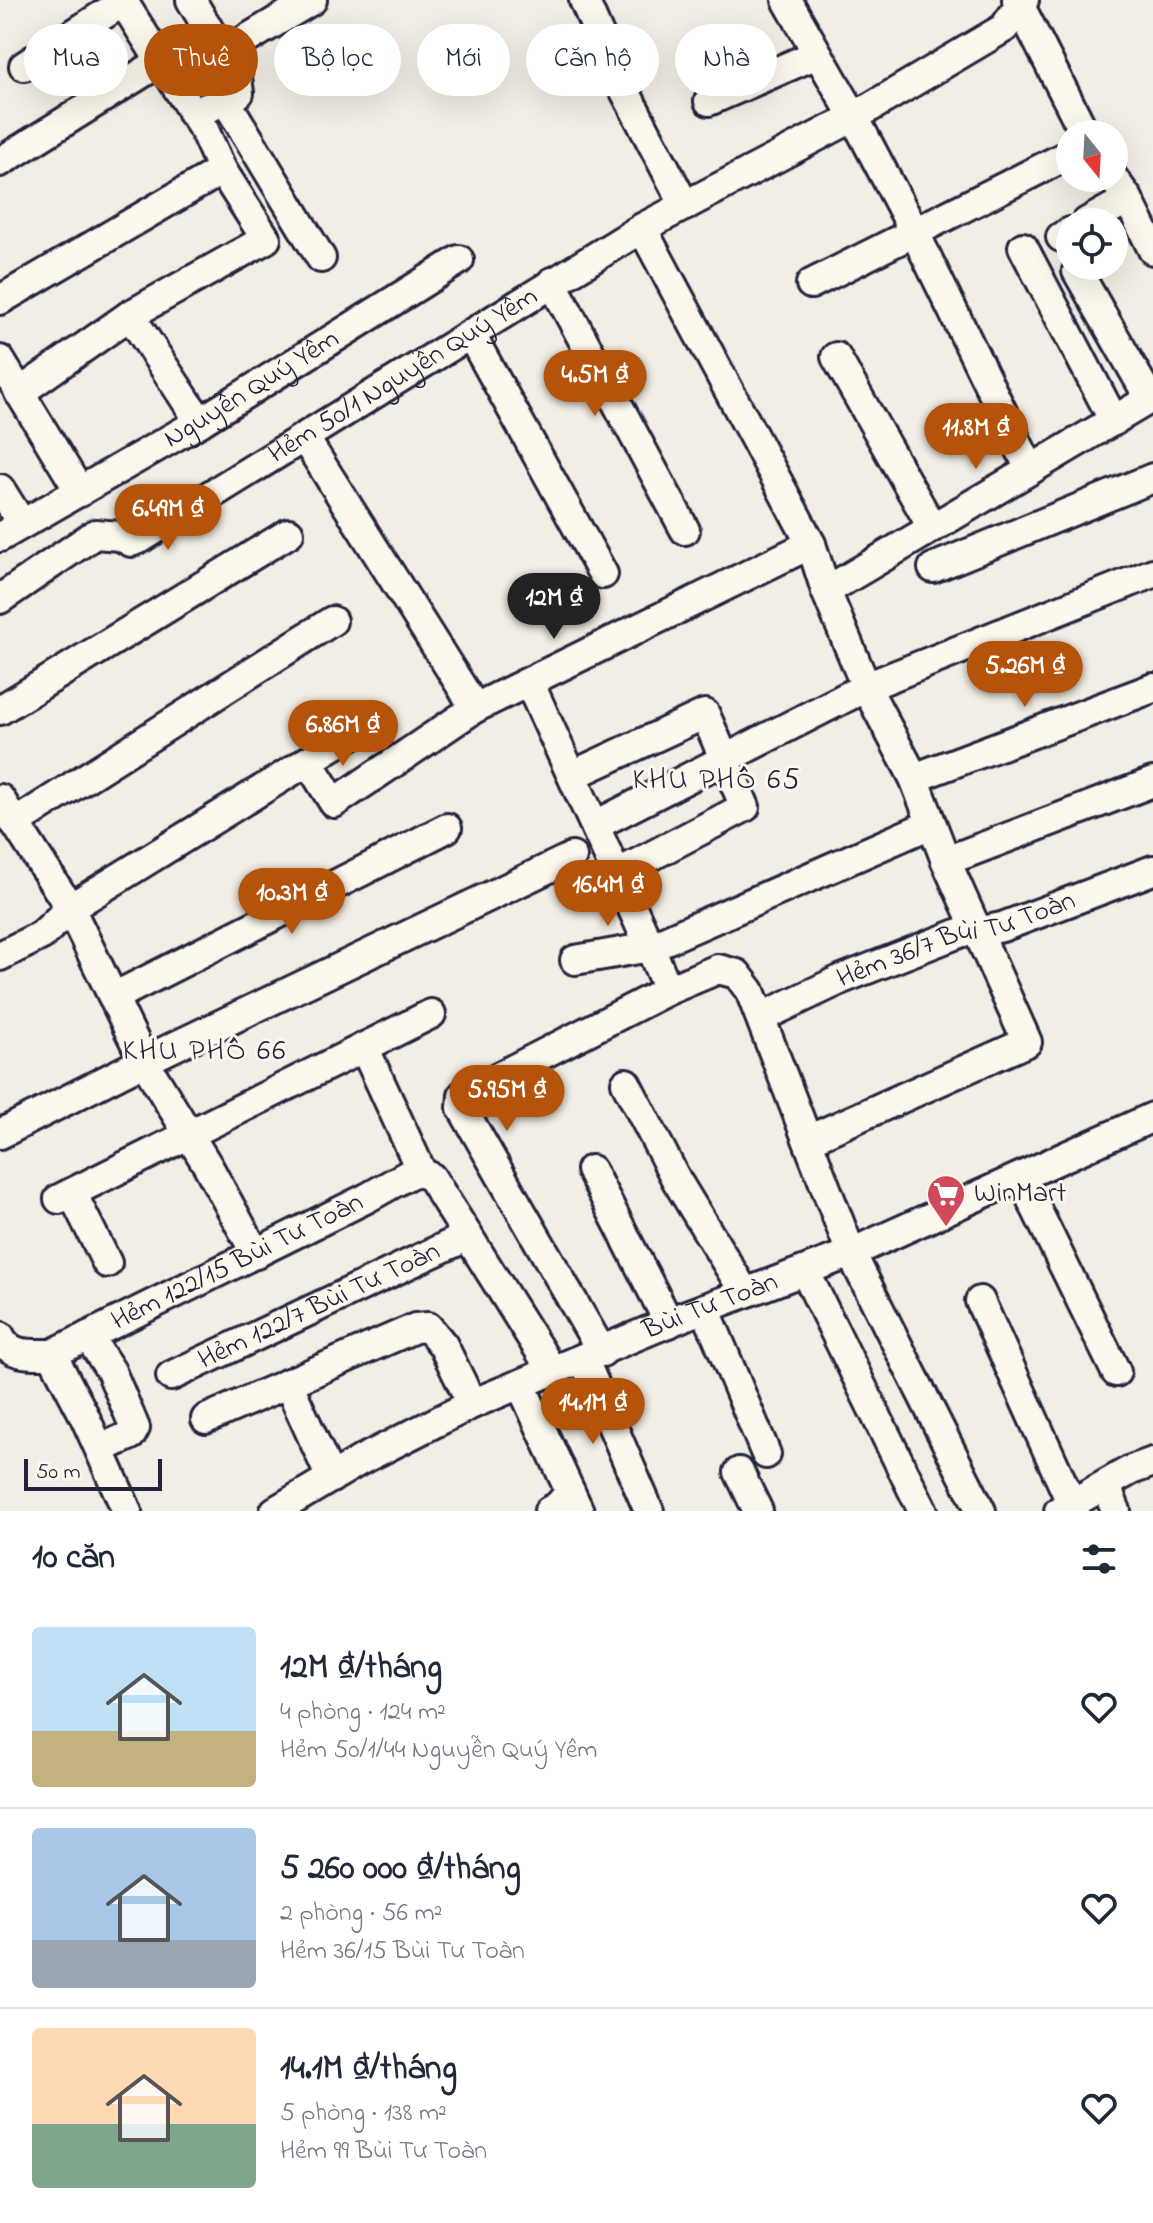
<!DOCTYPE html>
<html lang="vi">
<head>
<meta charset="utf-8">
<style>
  body { margin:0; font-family:"Indie Flower",sans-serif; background:#f6f6f7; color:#1f2937; height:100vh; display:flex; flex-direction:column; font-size:30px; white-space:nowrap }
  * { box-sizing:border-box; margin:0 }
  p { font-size:26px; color:#747a83 }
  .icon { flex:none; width:44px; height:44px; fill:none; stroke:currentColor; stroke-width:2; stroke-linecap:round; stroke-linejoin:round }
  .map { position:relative; height:1511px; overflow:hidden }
  .sheet { display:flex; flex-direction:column; background:#fff; flex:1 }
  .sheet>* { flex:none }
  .guide { position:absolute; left:24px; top:24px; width:1106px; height:72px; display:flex; gap:16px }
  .needle { width:52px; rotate:162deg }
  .buttons { position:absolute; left:1056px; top:120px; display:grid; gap:16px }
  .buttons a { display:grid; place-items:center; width:72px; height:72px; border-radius:50%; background:#fff; box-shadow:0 8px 32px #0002; font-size:40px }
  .scale { position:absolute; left:24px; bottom:20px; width:138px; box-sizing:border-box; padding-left:8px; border:4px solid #22223b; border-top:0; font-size:22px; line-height:28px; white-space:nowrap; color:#22223b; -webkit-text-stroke:6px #fbf7ec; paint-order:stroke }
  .price { position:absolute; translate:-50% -68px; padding:0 18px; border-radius:28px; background:#b45309; color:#fff; font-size:26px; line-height:52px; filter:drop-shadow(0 2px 4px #0008) }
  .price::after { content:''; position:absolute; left:50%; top:48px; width:24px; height:18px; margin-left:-12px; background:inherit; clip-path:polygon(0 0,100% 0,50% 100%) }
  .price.active { background:#222; color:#fff }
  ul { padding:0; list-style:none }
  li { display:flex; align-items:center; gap:24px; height:200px; padding:0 32px }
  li+li { border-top:2px solid #e0e1e3 }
  li span { display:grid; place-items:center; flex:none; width:224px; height:160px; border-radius:8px; color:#555 }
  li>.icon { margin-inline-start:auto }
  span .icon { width:96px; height:96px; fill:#fffc; stroke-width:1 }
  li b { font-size:34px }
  h2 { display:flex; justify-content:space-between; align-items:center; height:96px; padding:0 32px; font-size:34px }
  .pill { padding:0 28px; border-radius:36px; background:#fff; box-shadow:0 8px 32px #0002; font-size:28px; line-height:72px }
  .pill.active { background:#b45309; color:#fff }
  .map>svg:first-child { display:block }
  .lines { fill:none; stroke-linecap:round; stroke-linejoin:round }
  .minor-casing { stroke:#22223b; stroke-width:34 }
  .minor { stroke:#fbf7ec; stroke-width:28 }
  .labels { text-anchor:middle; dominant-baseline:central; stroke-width:6; stroke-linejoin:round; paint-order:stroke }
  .street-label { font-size:28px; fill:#22223b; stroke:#fbf7ec }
  .poi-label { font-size:28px; fill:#22223b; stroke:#fbf7ec; text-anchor:start }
  .neighbourhood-label { font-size:30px; letter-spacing:2px; fill:#22223b; stroke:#fbf7ec }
</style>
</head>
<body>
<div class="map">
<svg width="1153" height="1511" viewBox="0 0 1153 1511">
  <rect width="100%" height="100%" fill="#f2eee5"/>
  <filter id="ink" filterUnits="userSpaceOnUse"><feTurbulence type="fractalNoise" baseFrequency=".0125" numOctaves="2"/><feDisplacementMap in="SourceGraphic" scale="16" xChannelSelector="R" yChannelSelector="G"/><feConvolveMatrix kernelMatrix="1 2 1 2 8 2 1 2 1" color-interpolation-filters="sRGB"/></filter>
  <g filter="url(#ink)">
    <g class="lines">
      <defs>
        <g id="minor">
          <path d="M 191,0 L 237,77 L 239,93 L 226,101"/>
          <path d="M 584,0 L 616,74 L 685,206"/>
          <path d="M 787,0 L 854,117 L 914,231 L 1030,469"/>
          <path d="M 1017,0 L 1085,134"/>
          <path d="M 222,54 L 312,0"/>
          <path d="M 24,66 L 123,2"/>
          <path d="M 709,101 L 817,54"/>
          <path d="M 192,113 L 226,101 L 321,258"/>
          <path d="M 0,162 L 208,32"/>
          <path d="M 1113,178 L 1128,199 L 1153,250"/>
          <path d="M 1087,222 L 1128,199"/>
          <path d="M 642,228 L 811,544 L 826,591 L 866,687 L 914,778 L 946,861 L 1027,1042 L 808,1140"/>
          <path d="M 1061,237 L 1070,232"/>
          <path d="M 1023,247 L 1114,421"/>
          <path d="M 1077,271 L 1150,399"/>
          <path d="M 552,282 L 685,530"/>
          <path d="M 811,284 L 1070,154"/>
          <path d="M 0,300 L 222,170"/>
          <path d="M 130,315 L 200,422"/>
          <path d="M 471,335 L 603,574"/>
          <path d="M 836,357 L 932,527"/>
          <path d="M 0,360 L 80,492"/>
          <path d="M 19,393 L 130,315 L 266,239 L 222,170 L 204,130 L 122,0"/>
          <path d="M 304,437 L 475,708"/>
          <path d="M 0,489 L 22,524"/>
          <path id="s1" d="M 0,537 L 200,422 L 459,260"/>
          <path d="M 933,568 L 1153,478"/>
          <path d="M 826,591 L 1153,397"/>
          <path id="s2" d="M 0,599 L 95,534 L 120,536 L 131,542 L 141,538 L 642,228 L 854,117 L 1004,28 L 1024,0"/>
          <path d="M 529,682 L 650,947 L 931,824"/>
          <path d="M 0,710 L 289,533"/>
          <path d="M 308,761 L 334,803 L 475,708 L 811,544"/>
          <path d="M 573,775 L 705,714 L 745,807 L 615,875"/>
          <path d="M 914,778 L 1153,688"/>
          <path d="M 0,799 L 70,908 L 144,1061 L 208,1166 L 256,1254"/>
          <path d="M 15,823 L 332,621"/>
          <path d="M 596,825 L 866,687 L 1153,573"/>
          <path d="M 946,861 L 1153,782"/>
          <path d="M 0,956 L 42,935 L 70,908 L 368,724"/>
          <path d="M 575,960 L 650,947 L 668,990"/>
          <path d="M 114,997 L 447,828"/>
          <path id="s3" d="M 762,1017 L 842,979 L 962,932 L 978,932 L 1002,927 L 1153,870"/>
          <path d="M 364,1047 L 422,1173 L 431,1177 L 553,1372"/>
          <path d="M 626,1083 L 677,1181 L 745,1293"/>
          <path d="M 0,1134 L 144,1061 L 572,857"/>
          <path d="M 591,1170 L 669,1323"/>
          <path d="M 1021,1178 L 1116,1372"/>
          <path d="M 72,1193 L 107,1263"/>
          <path d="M 59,1199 L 431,1014"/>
          <path d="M 805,1271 L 923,1511"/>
          <path d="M 980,1301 L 1075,1511"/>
          <path d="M 705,1308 L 766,1454"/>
          <path id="s4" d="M 0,1336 C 9,1357 32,1354 52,1354 L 367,1198 L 413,1172 L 422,1173"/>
          <path d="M 88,1336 L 111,1371 L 135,1428 L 131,1435 L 100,1449"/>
          <path d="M 602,1352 L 462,1108 L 463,1095 L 668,990 L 718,969 L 737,974 L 750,991 L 851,1253 L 981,1511"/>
          <path d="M 52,1354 L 84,1415 L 127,1511"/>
          <path d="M 584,1360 L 649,1511"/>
          <path id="s5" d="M 171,1376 L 468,1236"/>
          <path d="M 288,1383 L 331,1478"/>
          <path d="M 521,1385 L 579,1511"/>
          <path d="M 206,1419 L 415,1328 L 428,1327 L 443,1345 L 472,1404"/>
          <path d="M 739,1472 L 758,1511"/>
          <path d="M 1106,1486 L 1116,1511"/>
          <path id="s6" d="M 275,1511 L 361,1460 L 472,1404 L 684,1316 L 851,1253 L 1153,1117"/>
          <path d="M 549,1511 L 558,1506 L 570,1492"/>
          <path d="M 1059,1511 L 1131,1470 L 1153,1462"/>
        </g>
      </defs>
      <!-- minor casing -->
      <use href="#minor" class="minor-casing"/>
      <!-- minor -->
      <use href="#minor" class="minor"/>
    </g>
  </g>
  <!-- icons -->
  <defs>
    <symbol id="supermarket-pin" viewBox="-11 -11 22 30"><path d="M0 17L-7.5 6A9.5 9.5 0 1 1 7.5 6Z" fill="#d1495b" stroke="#fbf7ec"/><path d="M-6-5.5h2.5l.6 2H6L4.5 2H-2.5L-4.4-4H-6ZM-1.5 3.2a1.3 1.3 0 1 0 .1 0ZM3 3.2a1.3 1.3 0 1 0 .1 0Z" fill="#fff"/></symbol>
  </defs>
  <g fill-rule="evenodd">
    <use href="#supermarket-pin" x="924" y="1172" width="44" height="60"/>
  </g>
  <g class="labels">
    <!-- street labels -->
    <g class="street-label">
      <text stroke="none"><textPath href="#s2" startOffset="472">Hẻm 50/1 Nguyễn Quý Yêm</textPath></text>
      <text stroke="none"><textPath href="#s1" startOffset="292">Nguyễn Quý Yêm</textPath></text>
      <text stroke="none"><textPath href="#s3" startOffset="210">Hẻm 36/7 Bùi Tư Toàn</textPath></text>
      <text stroke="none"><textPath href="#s4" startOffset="266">Hẻm 122/15 Bùi Tư Toàn</textPath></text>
      <text stroke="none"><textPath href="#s5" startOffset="164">Hẻm 122/7 Bùi Tư Toàn</textPath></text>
      <text stroke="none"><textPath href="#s6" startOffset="482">Bùi Tư Toàn</textPath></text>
    </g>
    <!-- poi labels -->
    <g class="poi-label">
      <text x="974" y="1194">WinMart</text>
    </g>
    <!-- neighbourhood labels -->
    <g class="neighbourhood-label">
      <text x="717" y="781">KHU PHỐ 65</text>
      <text x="205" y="1052">KHU PHỐ 66</text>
    </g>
  </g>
</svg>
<div class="buttons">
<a><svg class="needle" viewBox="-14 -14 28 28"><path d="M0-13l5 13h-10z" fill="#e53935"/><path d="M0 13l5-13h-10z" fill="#747a83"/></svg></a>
<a><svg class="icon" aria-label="locate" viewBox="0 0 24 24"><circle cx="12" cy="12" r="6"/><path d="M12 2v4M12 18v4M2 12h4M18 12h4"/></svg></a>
</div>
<div class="scale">50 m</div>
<b class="price" style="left:595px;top:418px">4.5M ₫</b>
<b class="price" style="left:976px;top:471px">11.8M ₫</b>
<b class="price" style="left:168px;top:552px">6.49M ₫</b>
<b class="price active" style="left:554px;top:641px">12M ₫</b>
<b class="price" style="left:1025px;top:709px">5.26M ₫</b>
<b class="price" style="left:343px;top:768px">6.86M ₫</b>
<b class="price" style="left:608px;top:928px">16.4M ₫</b>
<b class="price" style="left:292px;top:936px">10.3M ₫</b>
<b class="price" style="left:507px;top:1133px">5.95M ₫</b>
<b class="price" style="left:593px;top:1446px">14.1M ₫</b>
<div class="guide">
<a class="pill">Mua</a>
<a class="pill active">Thuê</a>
<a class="pill">Bộ lọc</a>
<a class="pill">Mới</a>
<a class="pill">Căn hộ</a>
<a class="pill">Nhà</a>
</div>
</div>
<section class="sheet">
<h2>10 căn<svg class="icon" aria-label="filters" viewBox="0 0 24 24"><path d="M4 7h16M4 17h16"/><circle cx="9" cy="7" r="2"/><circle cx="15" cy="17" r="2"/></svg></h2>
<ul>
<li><span style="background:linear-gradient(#bfe0f5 65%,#c2b280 0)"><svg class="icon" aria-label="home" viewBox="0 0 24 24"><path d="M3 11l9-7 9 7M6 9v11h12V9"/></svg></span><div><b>12M ₫/tháng</b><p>4 phòng · 124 m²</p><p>Hẻm 50/1/44 Nguyễn Quý Yêm</p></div><svg class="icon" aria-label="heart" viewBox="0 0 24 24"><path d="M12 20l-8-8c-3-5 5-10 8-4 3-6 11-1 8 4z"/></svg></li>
<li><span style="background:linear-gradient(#a9c7e8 70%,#9aa5b1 0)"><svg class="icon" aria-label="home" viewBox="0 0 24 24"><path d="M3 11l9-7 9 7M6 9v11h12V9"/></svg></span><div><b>5 260 000 ₫/tháng</b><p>2 phòng · 56 m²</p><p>Hẻm 36/15 Bùi Tư Toàn</p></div><svg class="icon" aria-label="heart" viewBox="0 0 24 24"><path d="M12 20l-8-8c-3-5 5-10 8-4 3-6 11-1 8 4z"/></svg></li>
<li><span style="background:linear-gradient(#ffd9b3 60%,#7fa58c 0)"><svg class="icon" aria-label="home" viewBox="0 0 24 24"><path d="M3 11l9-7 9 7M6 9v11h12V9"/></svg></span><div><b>14.1M ₫/tháng</b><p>5 phòng · 138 m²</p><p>Hẻm 99 Bùi Tư Toàn</p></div><svg class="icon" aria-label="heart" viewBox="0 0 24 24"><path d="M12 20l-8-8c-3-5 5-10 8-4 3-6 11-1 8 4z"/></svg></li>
</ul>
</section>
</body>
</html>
